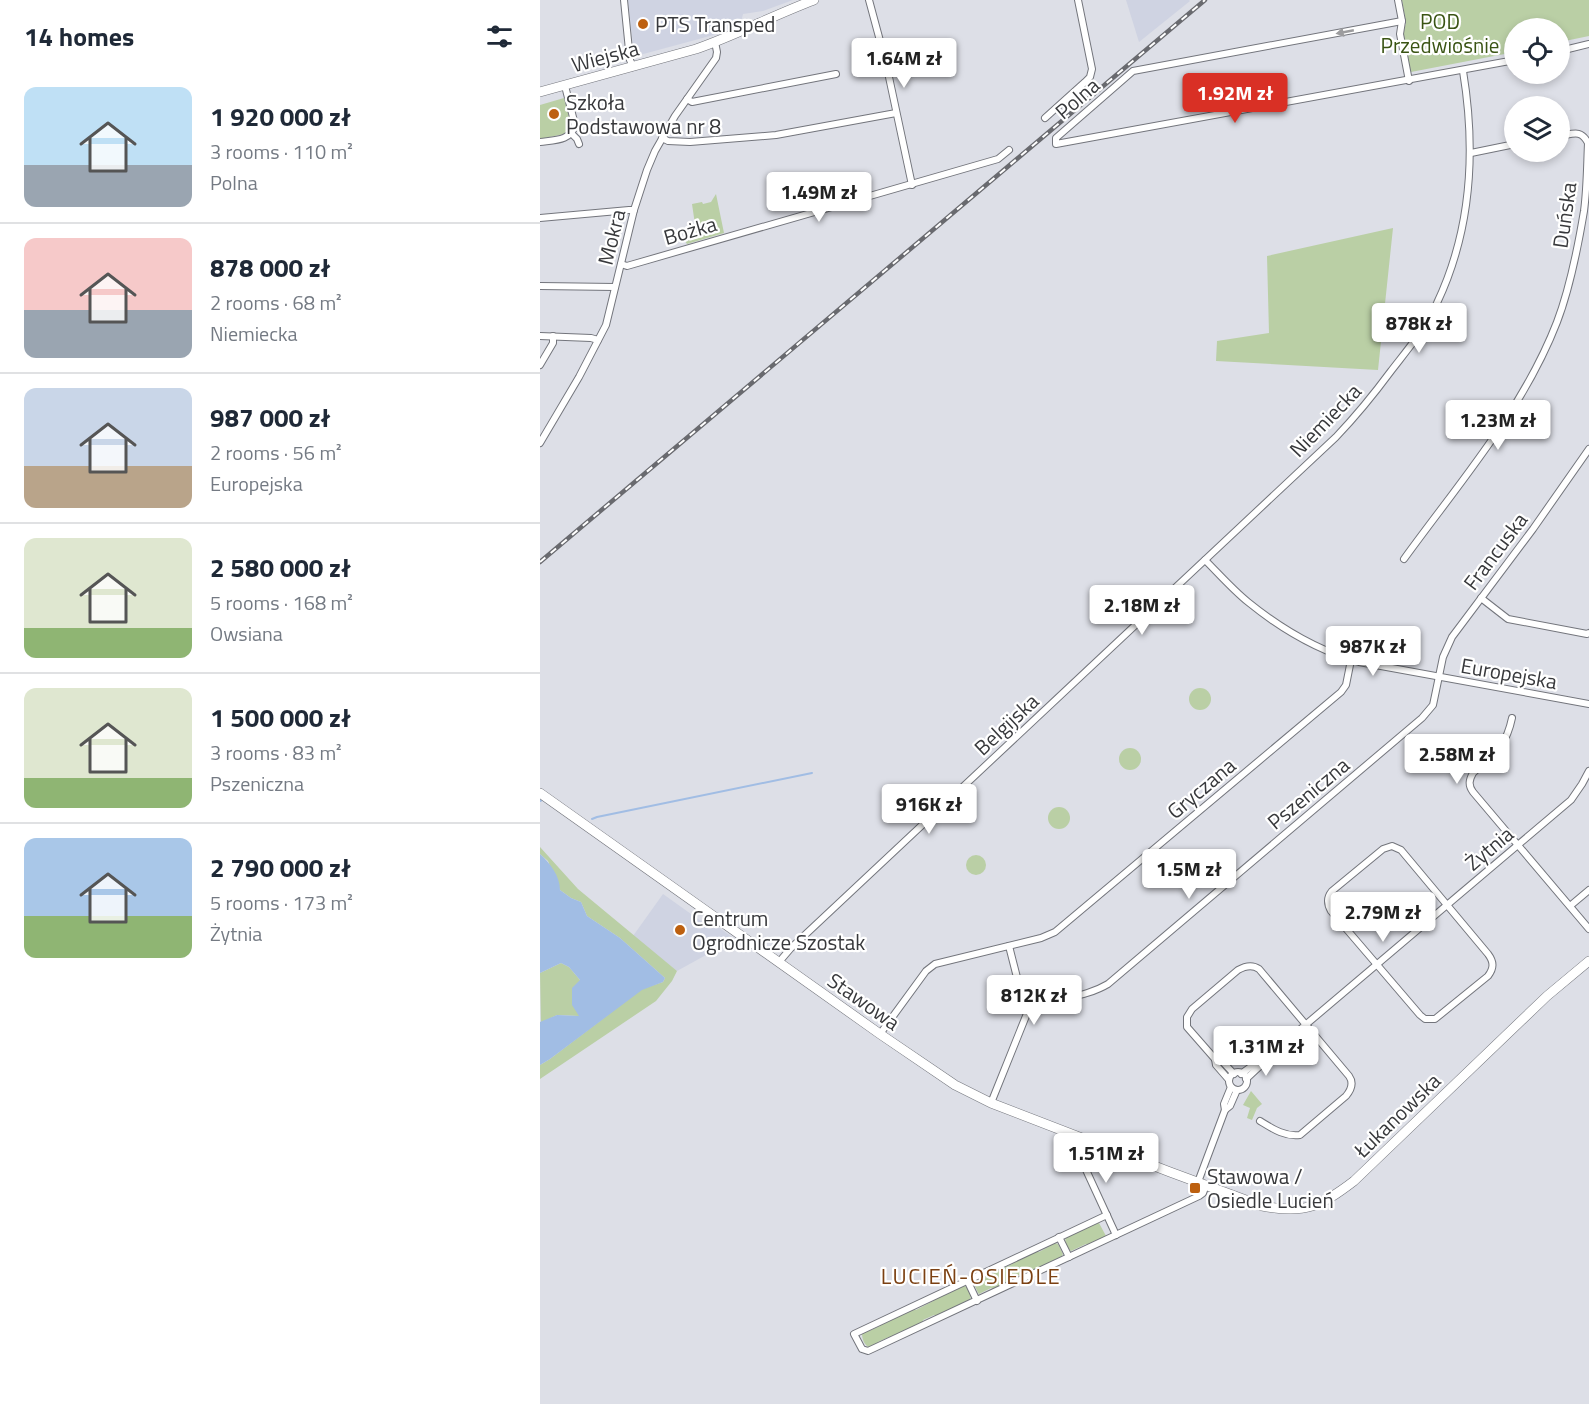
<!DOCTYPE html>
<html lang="en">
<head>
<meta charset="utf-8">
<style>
  body { margin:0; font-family:"Titillium Web",sans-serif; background:#f6f6f7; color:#1f2937; height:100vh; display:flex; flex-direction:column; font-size:22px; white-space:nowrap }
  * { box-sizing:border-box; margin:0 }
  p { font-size:20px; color:#747a83 }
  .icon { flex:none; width:33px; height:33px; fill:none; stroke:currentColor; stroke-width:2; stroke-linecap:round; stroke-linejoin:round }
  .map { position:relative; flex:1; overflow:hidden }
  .details { display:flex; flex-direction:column; background:#fff; width:540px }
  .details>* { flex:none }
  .buttons { position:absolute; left:964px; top:18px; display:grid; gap:12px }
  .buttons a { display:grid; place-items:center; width:66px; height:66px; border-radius:50%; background:#fff; box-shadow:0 3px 9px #0003; font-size:30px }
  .price { position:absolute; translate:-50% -51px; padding:0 14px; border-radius:6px; background:#fff; color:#222; font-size:20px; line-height:39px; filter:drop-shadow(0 2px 3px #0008) }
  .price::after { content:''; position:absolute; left:50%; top:36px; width:18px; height:14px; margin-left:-9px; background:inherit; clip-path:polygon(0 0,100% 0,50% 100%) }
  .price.active { background:#d93025; color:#fff }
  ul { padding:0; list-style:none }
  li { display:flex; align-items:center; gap:18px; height:150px; padding:0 24px }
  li+li { border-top:2px solid #e0e1e3 }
  li span { display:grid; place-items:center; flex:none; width:168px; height:120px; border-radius:12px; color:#555 }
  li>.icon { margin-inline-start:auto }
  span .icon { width:72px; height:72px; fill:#fffc; stroke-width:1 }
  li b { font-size:26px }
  h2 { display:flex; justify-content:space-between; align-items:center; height:72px; padding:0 24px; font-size:26px }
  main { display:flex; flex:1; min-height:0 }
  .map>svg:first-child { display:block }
  .built { fill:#cfd3e2 }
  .green { fill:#bacfa5 }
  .water { fill:#a1bde4 }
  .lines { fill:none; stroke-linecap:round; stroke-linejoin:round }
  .stream { stroke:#a1bde4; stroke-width:2 }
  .street-casing { stroke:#73757c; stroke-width:8 }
  .secondary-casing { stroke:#73757c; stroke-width:10 }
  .street { stroke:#fff; stroke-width:6 }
  .secondary { stroke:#fff; stroke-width:9 }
  .rail-casing { stroke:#696a6f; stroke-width:4.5 }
  .rail { stroke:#fff; stroke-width:2; stroke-dasharray:7; stroke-linecap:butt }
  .oneway { fill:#9c9c9e }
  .poi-dot { fill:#bd6010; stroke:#fff; stroke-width:2 }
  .labels { text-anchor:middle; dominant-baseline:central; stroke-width:4.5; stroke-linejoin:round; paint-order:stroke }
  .park-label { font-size:21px; fill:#3a5414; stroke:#fff }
  .poi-label { font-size:21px; fill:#38393c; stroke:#fff; text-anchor:start }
  .street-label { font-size:21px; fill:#38393c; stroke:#fff }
  .neighbourhood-label { font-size:22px; letter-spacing:1.5px; fill:#7b4012; stroke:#fff }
</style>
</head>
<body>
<main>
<section class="details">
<h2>14 homes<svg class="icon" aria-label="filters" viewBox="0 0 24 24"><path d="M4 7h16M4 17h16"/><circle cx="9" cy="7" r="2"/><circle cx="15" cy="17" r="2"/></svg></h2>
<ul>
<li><span style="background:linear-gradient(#bfe0f5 65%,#9aa5b1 0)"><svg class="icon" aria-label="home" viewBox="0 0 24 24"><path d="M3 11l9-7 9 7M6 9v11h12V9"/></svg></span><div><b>1 920 000 zł</b><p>3 rooms · 110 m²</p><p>Polna</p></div></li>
<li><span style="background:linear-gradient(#f6c9c9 60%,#9aa5b1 0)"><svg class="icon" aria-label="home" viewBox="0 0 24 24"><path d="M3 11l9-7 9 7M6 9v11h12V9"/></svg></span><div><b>878 000 zł</b><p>2 rooms · 68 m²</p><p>Niemiecka</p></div></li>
<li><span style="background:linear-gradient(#c9d6e8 65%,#b9a48a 0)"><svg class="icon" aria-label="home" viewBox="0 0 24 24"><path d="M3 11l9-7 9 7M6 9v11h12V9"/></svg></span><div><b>987 000 zł</b><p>2 rooms · 56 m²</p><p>Europejska</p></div></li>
<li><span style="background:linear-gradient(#dfe7d0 75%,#8fb573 0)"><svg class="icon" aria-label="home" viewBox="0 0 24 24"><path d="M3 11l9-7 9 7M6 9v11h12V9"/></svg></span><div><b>2 580 000 zł</b><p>5 rooms · 168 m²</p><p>Owsiana</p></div></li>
<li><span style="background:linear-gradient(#dfe7d0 75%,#8fb573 0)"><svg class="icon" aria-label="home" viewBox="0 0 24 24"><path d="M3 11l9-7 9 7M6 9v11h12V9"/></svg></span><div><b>1 500 000 zł</b><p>3 rooms · 83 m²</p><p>Pszeniczna</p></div></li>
<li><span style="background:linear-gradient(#a9c7e8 65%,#8fb573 0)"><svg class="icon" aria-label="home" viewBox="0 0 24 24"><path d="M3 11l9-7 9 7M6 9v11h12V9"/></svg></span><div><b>2 790 000 zł</b><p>5 rooms · 173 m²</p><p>Żytnia</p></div></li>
</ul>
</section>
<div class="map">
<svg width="1049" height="1404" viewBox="0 0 1049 1404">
  <rect width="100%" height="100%" fill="#dddfe7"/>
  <!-- built -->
  <g class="built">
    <path d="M 88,0 L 253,0 L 223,11 L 203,14 L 201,22 L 181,33 L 96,56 L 94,54 Z"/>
    <path d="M 586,0 L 649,0 L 650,1 L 599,42 Z"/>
    <path d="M 123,894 L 165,924 L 168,920 L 195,939 L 137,971 L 93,936 Z"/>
  </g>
  <!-- green -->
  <g class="green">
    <path d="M 862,0 L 1049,0 L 1049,36 L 1020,42 L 1020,28 L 975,28 L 975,52 L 871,72 L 869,71 L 863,32 L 866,23 Z"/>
    <path d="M 24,98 L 31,124 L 24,134 L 0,139 L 0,105 Z"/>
    <path d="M 176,194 L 184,233 L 147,244 L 145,241 L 157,238 L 152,204 L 162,202 L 163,204 L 171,202 Z"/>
    <path d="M 853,228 L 838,370 L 676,361 L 677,341 L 729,333 L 727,256 Z"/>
    <circle cx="660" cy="699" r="11"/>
    <circle cx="590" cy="759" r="11"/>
    <circle cx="519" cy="818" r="11"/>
    <path d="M 0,847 L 38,889 L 137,971 L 132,981 L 116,1001 L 0,1079 L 0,1065 L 10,1059 L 102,989 L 123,982 L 125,978 L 80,938 L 47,916 L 41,902 L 31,898 L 20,890 L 8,861 L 0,854 Z"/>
    <circle cx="436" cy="865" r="10"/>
    <path d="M 21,963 L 29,967 L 40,980 L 39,1016 L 17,1015 L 1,1023 L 0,973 Z"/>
    <path d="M 711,1091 L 722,1104 L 717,1108 L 712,1120 L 707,1118 L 710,1108 L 703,1105 Z"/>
    <path d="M 557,1221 L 559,1223 L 566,1236 L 565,1238 L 550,1245 L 546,1244 L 531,1251 C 527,1248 524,1242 526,1237 Z"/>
    <path d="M 512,1242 L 518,1244 L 523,1254 L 520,1259 L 488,1274 L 484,1273 L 473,1278 L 472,1282 L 455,1290 L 451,1288 L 439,1294 L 438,1293 L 434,1284 L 435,1280 L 452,1271 L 455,1272 L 472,1264 L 473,1261 L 496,1250 L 499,1252 L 510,1246 Z"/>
    <path d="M 422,1285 L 427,1287 L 431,1295 L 430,1300 L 398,1317 L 394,1315 L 383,1320 L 382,1324 L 353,1338 L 349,1337 L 338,1342 L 337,1345 L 330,1348 C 324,1345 322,1339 322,1333 L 326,1330 L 329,1331 L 340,1326 L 341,1323 L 372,1308 L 376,1310 L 393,1301 L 394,1298 Z"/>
  </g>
  <!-- water -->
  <path class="water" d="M 0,854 C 10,863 20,876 20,890 L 31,898 L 41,902 L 47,916 L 80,938 L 125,978 L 123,982 L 102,990 L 10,1059 L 0,1065 L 0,1022 L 17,1015 L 39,1016 L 32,1005 L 32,988 L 40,980 L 29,967 L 21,963 L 0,973 Z"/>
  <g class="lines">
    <!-- stream -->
    <g class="stream">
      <path d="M 0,801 L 2,800"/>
      <path d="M 52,819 L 57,817 L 272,773"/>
    </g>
    <defs>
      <g id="street">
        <path d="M 84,0 L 90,60 L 93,67"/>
        <path d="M 329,0 L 346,63 L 372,185"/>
        <path d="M 858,0 L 862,21 L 860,34 L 869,81"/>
        <path d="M 862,21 L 593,71 L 516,138 L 516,144 L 975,60"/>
        <path d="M 1020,51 L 1049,44"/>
        <path d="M 147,99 L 152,102 L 296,74"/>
        <path d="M 505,118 L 545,82 L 550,77 L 552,69 L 538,0"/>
        <path d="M 32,134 L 37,139 L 39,144"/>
        <path d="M 122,138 L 128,141 L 150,142 L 236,135 L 356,113"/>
        <path d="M 0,142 C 14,140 31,141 35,125 L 25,86"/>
        <path d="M 931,153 L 975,144"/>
        <path d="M 0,218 L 89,210 L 94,210"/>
        <path d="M 81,264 L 87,266 L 458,159 L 469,150"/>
        <path d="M 0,286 L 75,287"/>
        <path d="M 0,336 L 51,338 L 58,340"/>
        <path d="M 0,365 L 13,343 L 13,336"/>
        <path d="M 0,443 L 39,377 L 66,325 L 94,210 L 107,170 L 115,151 L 135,116 L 176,58 L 177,52 L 175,42"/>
        <path d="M 864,559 C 919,483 983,410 1017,322 C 1030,288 1038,247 1044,211 C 1047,189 1047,165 1048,143 C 1041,129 1033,134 1020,136"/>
        <path d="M 665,560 C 679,574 693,590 708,602 C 740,628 779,651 819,662 L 1049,704"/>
        <path d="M 941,598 L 968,619 L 1047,634 L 1049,633"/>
        <path d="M 972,718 C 966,747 954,754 933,773 C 929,780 928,785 933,792 L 1049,929"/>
        <path d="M 852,846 L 861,850 L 948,954 C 954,962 954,968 948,976 L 895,1019 L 885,1019 L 880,1015 L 791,911 C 787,904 787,897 792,891 L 843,849 Z"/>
        <path d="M 1030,906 L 1049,890"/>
        <path d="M 239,962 L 251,948 L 796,437 C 816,416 834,394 851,371 C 868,349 886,328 897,303 C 932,229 936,150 923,71"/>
        <path d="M 488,1011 C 513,997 543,999 568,984 L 882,718 L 893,705 L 903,657 L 912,637 L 993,529 L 1049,449"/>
        <path d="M 340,1034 L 386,971 L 395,964 L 501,938 L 515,932 L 801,692 L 806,685 L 811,660"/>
        <path d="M 675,1059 L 681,1060 L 694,1074"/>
        <circle cx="698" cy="1081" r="9"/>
        <path d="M 701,1074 L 716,1063 L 724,1060 L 1031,800 L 1042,784 L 1049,771"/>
        <path d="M 706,1079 L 721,1065 L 724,1060"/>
        <path d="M 689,1080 L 676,1065 L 675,1059 L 647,1027 L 647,1017 L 652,1009 L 698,970 C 705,966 712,964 719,969 L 809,1076 C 814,1083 811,1090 806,1096 L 760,1135 C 745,1137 733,1129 720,1121"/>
        <path d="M 451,1103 L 488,1011 L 484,1005 L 469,946"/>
        <path d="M 685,1110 L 690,1106 L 697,1090"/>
        <path d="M 536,1135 L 535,1146 L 576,1235"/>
        <path d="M 658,1182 L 685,1110 L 684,1104 L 691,1087"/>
        <path d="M 567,1215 L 314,1334 L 322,1349 L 328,1351 L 659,1196 L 663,1193 L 666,1185"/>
        <path d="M 519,1237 L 529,1257"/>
        <path d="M 427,1280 L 437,1301"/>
      </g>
      <g id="secondary">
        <path d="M 0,92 L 156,49 C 196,35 234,15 274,0"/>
        <path d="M 0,793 L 340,1034 L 415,1085 L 451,1103 L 630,1172 L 722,1206 C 765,1214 780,1207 814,1181 L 1007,996 L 1049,961"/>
      </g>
    </defs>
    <!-- street casing -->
    <use href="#street" class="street-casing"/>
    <!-- secondary casing -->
    <use href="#secondary" class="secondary-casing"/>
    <!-- street -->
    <use href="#street" class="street"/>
    <!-- secondary -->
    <use href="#secondary" class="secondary"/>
    <defs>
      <path id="rail" d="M 0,562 L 665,0"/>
    </defs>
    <!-- rail casing -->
    <use href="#rail" class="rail-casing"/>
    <!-- rail -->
    <use href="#rail" class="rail"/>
  </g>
  <!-- one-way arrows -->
  <defs><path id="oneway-solid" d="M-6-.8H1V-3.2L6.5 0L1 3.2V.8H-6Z" transform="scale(1.5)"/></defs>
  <use class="oneway" href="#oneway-solid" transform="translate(805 32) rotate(169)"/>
  <!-- markers -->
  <g class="poi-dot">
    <circle cx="103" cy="24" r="6"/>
    <circle cx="14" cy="114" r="6"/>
    <circle cx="140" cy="930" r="6"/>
    <rect x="649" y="1182" width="12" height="12" rx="3"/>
  </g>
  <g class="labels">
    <!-- park labels -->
    <g class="park-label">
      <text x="900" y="21">POD<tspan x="900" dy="24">Przedwiośnie</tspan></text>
    </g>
    <!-- poi labels -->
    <g class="poi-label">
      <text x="115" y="24">PTS Transped</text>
      <text x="26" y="102">Szkoła<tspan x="26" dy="24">Podstawowa nr 8</tspan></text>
      <text x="152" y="918">Centrum<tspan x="152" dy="24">Ogrodnicze Szostak</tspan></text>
      <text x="667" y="1176">Stawowa /<tspan x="667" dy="24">Osiedle Lucień</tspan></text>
    </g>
    <!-- street labels -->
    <g class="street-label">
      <text transform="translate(65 56) rotate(-15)">Wiejska</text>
      <text transform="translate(537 98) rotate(-41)">Polna</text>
      <text transform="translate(1024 215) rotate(-82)">Duńska</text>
      <text transform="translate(150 230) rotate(-16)">Bożka</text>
      <text transform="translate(71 237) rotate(-76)">Mokra</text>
      <text transform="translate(785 420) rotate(-46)">Niemiecka</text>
      <text transform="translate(955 551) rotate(-53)">Francuska</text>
      <text transform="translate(969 673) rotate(10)">Europejska</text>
      <text transform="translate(466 724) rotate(-43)">Belgijska</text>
      <text transform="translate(661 788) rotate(-40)">Gryczana</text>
      <text transform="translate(768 793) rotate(-40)">Pszeniczna</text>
      <text transform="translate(949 848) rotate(-40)">Żytnia</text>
      <text transform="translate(324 1001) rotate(35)">Stawowa</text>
      <text transform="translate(857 1115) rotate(-44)">Łukanowska</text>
    </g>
    <!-- neighbourhood labels -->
    <g class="neighbourhood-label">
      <text x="431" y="1276">LUCIEŃ-OSIEDLE</text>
    </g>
  </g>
</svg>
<div class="buttons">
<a><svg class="icon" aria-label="locate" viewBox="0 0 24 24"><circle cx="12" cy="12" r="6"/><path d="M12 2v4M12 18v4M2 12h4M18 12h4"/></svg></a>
<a><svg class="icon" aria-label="layers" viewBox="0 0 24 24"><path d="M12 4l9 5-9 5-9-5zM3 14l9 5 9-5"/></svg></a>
</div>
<b class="price" style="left:364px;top:89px">1.64M zł</b>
<b class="price active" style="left:695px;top:124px">1.92M zł</b>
<b class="price" style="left:279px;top:223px">1.49M zł</b>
<b class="price" style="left:879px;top:354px">878K zł</b>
<b class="price" style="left:958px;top:451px">1.23M zł</b>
<b class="price" style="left:602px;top:636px">2.18M zł</b>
<b class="price" style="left:833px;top:677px">987K zł</b>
<b class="price" style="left:917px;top:785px">2.58M zł</b>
<b class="price" style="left:389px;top:835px">916K zł</b>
<b class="price" style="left:649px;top:900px">1.5M zł</b>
<b class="price" style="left:843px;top:943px">2.79M zł</b>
<b class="price" style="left:494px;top:1026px">812K zł</b>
<b class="price" style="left:726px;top:1077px">1.31M zł</b>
<b class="price" style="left:566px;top:1184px">1.51M zł</b>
</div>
</main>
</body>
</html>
